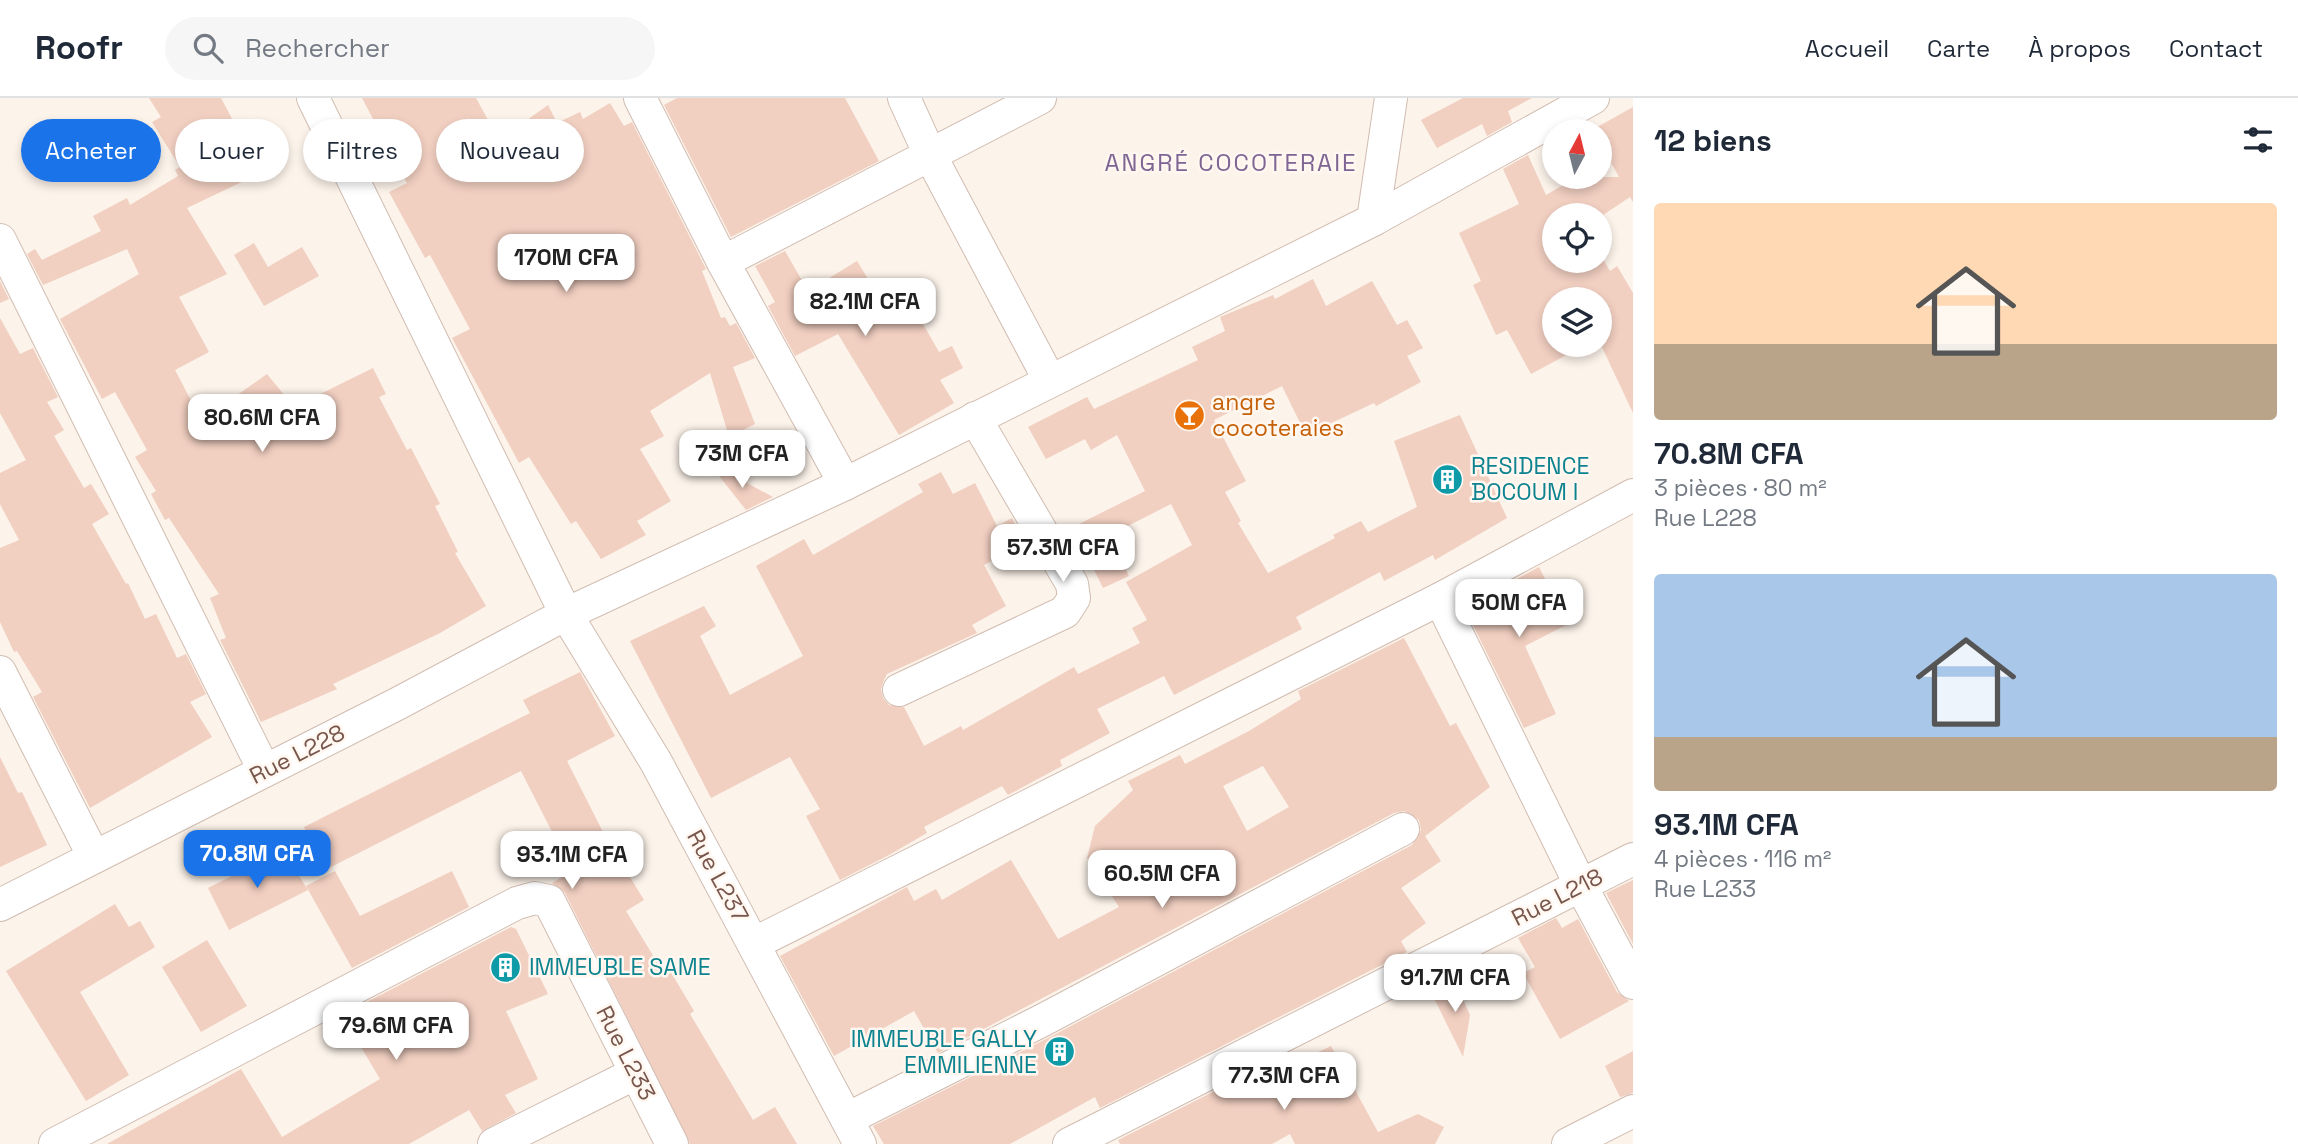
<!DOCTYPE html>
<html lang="fr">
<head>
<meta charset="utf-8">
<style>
  body { margin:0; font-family:"Space Grotesk",sans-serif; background:#f6f6f7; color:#1f2937; height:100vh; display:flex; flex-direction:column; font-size:26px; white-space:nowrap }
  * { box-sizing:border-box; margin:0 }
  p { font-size:23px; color:#747a83 }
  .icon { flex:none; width:38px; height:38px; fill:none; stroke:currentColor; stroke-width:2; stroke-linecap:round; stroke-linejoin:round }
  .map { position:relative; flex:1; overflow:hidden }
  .side { display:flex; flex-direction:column; background:#fff; width:665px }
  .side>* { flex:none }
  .hud { position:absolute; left:21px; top:21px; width:665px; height:63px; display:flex; gap:14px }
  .needle { width:46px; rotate:7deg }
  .controls { position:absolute; left:1542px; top:21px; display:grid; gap:14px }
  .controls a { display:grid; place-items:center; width:70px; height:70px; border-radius:50%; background:#fff; box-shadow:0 4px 10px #0003; font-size:35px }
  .price { position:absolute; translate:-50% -60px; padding:0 16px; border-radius:14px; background:#fff; color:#222; font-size:23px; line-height:46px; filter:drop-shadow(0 2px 4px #0008) }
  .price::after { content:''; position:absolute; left:50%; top:42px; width:21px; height:16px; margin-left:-10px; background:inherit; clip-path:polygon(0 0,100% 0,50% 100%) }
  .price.current { background:#1a73e8; color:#fff }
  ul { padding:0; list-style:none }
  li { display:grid; align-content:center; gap:14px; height:371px; padding:0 21px }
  li span { display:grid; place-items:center; height:217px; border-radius:7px; color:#555 }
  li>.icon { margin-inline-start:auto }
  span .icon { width:126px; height:126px; fill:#fffc; stroke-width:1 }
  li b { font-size:30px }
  h2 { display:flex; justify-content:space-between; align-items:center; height:84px; padding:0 21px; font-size:30px }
  .tag { padding:0 24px; border-radius:32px; background:#fff; box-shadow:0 4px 10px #0003; font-size:24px; line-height:63px }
  .tag.current { background:#1a73e8; color:#fff }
  header { display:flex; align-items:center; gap:42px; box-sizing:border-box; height:98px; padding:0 35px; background:#fff; border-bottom:2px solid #e0e1e3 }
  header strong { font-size:33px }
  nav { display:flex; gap:38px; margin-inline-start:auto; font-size:24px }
  .search { width:490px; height:63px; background:#f6f6f7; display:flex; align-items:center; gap:18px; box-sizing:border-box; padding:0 24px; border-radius:38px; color:#747a83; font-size:26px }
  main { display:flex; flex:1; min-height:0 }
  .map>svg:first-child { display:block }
  .building { fill:#f1cfc1; fill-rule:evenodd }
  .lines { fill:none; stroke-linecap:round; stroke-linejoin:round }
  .minor-casing { stroke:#d1bcb1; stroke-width:34 }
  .minor { stroke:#fff; stroke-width:32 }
  .labels { text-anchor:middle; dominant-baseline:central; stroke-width:5; stroke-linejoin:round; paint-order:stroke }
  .food-label { font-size:23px; fill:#c56008; stroke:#fff7f0; text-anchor:start }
  .culture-label { font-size:23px; fill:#0d838f; stroke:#fff7f0; text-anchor:start }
  .street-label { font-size:23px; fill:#77574d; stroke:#fff7f0 }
  .neighbourhood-label { font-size:24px; letter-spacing:2px; fill:#7e6593; stroke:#fff7f0 }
</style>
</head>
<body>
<header>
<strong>Roofr</strong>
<div class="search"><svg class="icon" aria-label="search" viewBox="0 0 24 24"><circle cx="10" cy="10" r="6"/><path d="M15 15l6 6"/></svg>Rechercher</div>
<nav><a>Accueil</a><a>Carte</a><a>À propos</a><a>Contact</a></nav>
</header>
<main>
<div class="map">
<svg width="1633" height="1046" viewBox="0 0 1633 1046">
  <rect width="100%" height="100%" fill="#fcf3ea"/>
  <!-- building -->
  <g class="building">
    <path d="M 149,0 L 221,0 L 261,75 L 187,110 L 227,176 L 179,199 L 209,254 L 175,272 L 197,314 L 231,297 L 233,300 L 267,276 L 294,309 L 373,270 L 386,296 L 379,299 L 407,352 L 411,350 L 440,406 L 435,408 L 458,454 L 455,455 L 486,508 L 440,535 L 333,586 L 337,591 L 261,624 L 220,542 L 226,540 L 210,500 L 219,496 L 169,420 L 165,422 L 151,396 L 156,393 L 135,359 L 147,352 L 115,294 L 102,301 L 60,221 L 139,176 L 127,151 L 43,187 L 27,156 L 35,151 L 42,162 L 101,133 L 93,118 L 127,100 L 130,107 L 178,78 L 175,72 L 180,69 L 152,24 L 161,19 Z"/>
    <path d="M 362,0 L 476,0 L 499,42 L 548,7 L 557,25 L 580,14 L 583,21 L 610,5 L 624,28 L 632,24 L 706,171 L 702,173 L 721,220 L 725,219 L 730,228 L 736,225 L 755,260 L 733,269 L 755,326 L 729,339 L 710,275 L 650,313 L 664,338 L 640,351 L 671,403 L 637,423 L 646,437 L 601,461 L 576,423 L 571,426 L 529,359 L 519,365 L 452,240 L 470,231 L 430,157 L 425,160 L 389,94 L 407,85 Z"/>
    <path d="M 677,0 L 845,0 L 879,63 L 731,139 L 664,7 Z"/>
    <path d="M 1463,0 L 1532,0 L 1508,13 L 1512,24 L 1487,38 L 1482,26 L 1437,50 L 1421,22 Z"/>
    <path d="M 1633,9 L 1633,104 L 1630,99 L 1600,119 L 1554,117 L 1554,163 L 1600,163 L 1600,156 L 1610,173 L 1617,168 L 1633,195 L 1633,315 L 1600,245 L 1600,201 L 1554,201 L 1554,247 L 1585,247 L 1531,276 L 1507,232 L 1496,237 L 1473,187 L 1481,183 L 1459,135 L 1519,106 L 1503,71 L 1528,57 L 1546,97 L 1577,79 L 1619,79 L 1600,45 L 1600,33 L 1592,32 Z"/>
    <path d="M 254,145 L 268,169 L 302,149 L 319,178 L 264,208 L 234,157 Z"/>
    <path d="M 785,153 L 808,193 L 857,163 L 889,215 L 910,203 L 939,254 L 952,248 L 963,270 L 940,282 L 954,305 L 899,337 L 838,236 L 795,258 L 768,208 L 775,204 L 755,168 Z"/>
    <path d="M 1313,181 L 1326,208 L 1372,183 L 1397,227 L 1407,222 L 1423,250 L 1407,258 L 1421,284 L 1376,308 L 1374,305 L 1306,337 L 1282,288 L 1214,322 L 1246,383 L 1225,394 L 1241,423 L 1238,425 L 1268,475 L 1335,440 L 1333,437 L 1361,423 L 1368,434 L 1417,409 L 1394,343 L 1460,317 L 1507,420 L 1435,462 L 1433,457 L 1384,483 L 1380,474 L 1296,519 L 1302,531 L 1174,597 L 1164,578 L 1097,611 L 1110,635 L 1060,662 L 1062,668 L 1008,697 L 1002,688 L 924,729 L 927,735 L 889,757 L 840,782 L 806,718 L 820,711 L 790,659 L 711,700 L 630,543 L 704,508 L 716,528 L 700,538 L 730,597 L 803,558 L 756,468 L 804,441 L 813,457 L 923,394 L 918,386 L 941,374 L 953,396 L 975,385 L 997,428 L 1012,420 L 1025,445 L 984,467 L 1006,508 L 972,527 L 977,535 L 887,576 L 884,582 L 881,591 L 883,600 L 889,607 L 904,609 L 924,648 L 961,628 L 963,632 L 1074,569 L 1078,576 L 1140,545 L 1132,530 L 1147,522 L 1126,484 L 1192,447 L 1171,406 L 1110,437 L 1129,478 L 1103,490 L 1073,429 L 1145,393 L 1117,337 L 1091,352 L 1085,341 L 1046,361 L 1028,329 L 1087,299 L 1094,311 L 1198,262 L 1192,249 L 1225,233 L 1220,219 L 1273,197 L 1275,201 Z"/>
    <path d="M 0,183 L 9,201 L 0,205 Z"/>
    <path d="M 0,220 L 20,256 L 33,250 L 58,299 L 47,304 L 64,332 L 54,338 L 84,390 L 91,386 L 109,416 L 92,426 L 126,486 L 128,485 L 145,521 L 156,516 L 177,560 L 186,556 L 206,596 L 190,604 L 212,639 L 90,710 L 33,599 L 42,594 L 17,553 L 14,554 L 0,524 L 0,450 L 19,442 L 0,406 L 0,375 L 26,362 L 0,315 Z"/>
    <path d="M 708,364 L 773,399 L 746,412 Z"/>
    <path d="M 1539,469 L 1568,526 L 1525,548 L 1556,616 L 1524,630 L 1464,509 Z"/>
    <path d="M 1404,540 L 1450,628 L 1456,625 L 1490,689 L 1425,738 L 1441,763 L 1401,790 L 1426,825 L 1401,843 L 1407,854 L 1100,1010 L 1095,999 L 1010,1046 L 884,1046 L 873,1028 L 1052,938 L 1412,747 L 1421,732 L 1419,722 L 1404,713 L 1394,715 L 938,955 L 914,913 L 834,958 L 780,858 L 907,789 L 914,803 L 936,791 L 942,802 L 1011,762 L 1058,841 L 1119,809 L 1087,760 L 1095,728 L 1133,692 L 1128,683 L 1180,657 L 1185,666 L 1249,633 L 1301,601 L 1298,593 ZM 1263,668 L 1289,709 L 1247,733 L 1223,688 Z"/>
    <path d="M 580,574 L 615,638 L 567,663 L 605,738 L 644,802 L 626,813 L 663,874 L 669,871 L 694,913 L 690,916 L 753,1022 L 775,1009 L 797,1046 L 690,1046 L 565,795 L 552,785 L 572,773 L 521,673 L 323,773 L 304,729 L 530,615 L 523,602 Z"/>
    <path d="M 0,659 L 18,695 L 22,694 L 47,747 L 0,769 Z"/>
    <path d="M 283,752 L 308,792 L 229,832 L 208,790 Z"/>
    <path d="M 335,773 L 360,818 L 452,773 L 469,809 L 352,870 L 306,788 Z"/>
    <path d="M 1633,782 L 1633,846 L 1606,795 Z"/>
    <path d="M 115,806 L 129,829 L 140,823 L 155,849 L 80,894 L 129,977 L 86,1003 L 6,873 Z"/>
    <path d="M 1556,820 L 1562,830 L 1578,821 L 1617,894 L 1629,903 L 1560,941 L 1523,875 L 1535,869 L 1518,840 Z"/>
    <path d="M 511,829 L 516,831 L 548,896 L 506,913 L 538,981 L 505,997 L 516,1015 L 482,1033 L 469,1012 L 409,1046 L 107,1046 L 241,971 L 282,1039 L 380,981 L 342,917 Z"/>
    <path d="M 207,842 L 247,908 L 201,934 L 162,869 Z"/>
    <path d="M 1456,886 L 1470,917 L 1463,959 L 1433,898 Z"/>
    <path d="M 1331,948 L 1378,1034 L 1418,1016 L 1444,1029 L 1435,1046 L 1295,1046 L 1290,1036 L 1272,1046 L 1120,1046 L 1118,1042 L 1278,961 L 1283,971 Z"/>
    <path d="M 1633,953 L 1633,995 L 1620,999 L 1605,968 Z"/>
  </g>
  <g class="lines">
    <defs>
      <g id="minor">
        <path d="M 313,0 L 566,516 L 656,664 L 860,1046"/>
        <path d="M 640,0 L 723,164 L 845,386"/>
        <path d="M 904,0 L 930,57 L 1050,283"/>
        <path d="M 1373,122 L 1391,0"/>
        <path d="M 0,142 L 264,672"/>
        <path d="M 723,164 L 1040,0"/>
        <path d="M 1440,501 L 1581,788 L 1633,885"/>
        <path d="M 0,574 L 94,759"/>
        <path d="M 899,592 L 1065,514 L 1074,500 L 1072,486 L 975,320"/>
        <path d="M 0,807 L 397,606 L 566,516 L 845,386 L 1373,122 L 1593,0"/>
        <path d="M 755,845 L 1440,501 L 1633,397"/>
        <path d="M 847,1021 L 1043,922 L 1403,731"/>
        <path d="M 55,1046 L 517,805 L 535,800 L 549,803 L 672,1046"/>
        <path d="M 494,1046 L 636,975"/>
        <path d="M 1069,1046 L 1633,761"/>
        <path d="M 1568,1046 L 1633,1013"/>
      </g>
    </defs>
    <!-- minor casing -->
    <use href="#minor" class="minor-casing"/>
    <!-- minor -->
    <use href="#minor" class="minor"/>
  </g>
  <!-- icons -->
  <defs>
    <symbol id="bar-disc" viewBox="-11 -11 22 22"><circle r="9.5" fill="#e8710a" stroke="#fff7f0"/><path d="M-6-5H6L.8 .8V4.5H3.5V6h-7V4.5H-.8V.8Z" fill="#fff"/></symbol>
    <symbol id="building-disc" viewBox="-11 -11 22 22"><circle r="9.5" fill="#0f9aa8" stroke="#fff7f0"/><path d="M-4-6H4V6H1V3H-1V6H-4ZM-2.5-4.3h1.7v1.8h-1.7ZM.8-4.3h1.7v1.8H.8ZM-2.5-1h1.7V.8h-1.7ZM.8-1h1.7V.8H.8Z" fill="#fff"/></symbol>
  </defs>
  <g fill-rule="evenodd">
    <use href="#bar-disc" x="1172" y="300" width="35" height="35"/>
    <use href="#building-disc" x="1430" y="364" width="35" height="35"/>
    <use href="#building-disc" x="488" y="852" width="35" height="35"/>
    <use href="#building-disc" x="1042" y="936" width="35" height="35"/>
  </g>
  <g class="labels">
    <!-- food labels -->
    <g class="food-label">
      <text x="1212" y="304">angre<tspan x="1212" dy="26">cocoteraies</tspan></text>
    </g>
    <!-- culture labels -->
    <g class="culture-label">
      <text x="1471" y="368">RESIDENCE<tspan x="1471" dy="26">BOCOUM I</tspan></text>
      <text x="529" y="869">IMMEUBLE SAME</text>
      <text x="1037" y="941" text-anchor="end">IMMEUBLE GALLY<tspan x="1037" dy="26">EMMILIENNE</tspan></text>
    </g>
    <!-- street labels -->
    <g class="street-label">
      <text transform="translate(297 656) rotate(-27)">Rue L228</text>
      <text transform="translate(718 778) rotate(61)">Rue L237</text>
      <text transform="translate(1557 799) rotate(-27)">Rue L218</text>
      <text transform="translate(626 955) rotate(63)">Rue L233</text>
    </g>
    <!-- neighbourhood labels -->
    <g class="neighbourhood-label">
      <text x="1231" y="64">ANGRÉ COCOTERAIE</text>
    </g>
  </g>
</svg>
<div class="controls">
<a><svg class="needle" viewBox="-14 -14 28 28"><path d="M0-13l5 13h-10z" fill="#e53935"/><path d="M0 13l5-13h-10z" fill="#747a83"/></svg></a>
<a><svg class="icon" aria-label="locate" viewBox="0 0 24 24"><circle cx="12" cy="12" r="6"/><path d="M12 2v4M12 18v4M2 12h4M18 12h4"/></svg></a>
<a><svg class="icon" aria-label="layers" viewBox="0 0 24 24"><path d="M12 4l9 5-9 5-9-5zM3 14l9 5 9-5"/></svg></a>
</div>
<b class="price" style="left:566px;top:196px">170M CFA</b>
<b class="price" style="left:865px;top:240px">82.1M CFA</b>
<b class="price" style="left:262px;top:356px">80.6M CFA</b>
<b class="price" style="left:742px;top:392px">73M CFA</b>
<b class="price" style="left:1063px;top:486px">57.3M CFA</b>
<b class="price" style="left:1519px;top:541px">50M CFA</b>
<b class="price current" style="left:257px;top:792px">70.8M CFA</b>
<b class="price" style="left:572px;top:793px">93.1M CFA</b>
<b class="price" style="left:1162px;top:812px">60.5M CFA</b>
<b class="price" style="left:1455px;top:916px">91.7M CFA</b>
<b class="price" style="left:396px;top:964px">79.6M CFA</b>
<b class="price" style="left:1284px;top:1014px">77.3M CFA</b>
<div class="hud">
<a class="tag current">Acheter</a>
<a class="tag">Louer</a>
<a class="tag">Filtres</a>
<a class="tag">Nouveau</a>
</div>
</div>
<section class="side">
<h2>12 biens<svg class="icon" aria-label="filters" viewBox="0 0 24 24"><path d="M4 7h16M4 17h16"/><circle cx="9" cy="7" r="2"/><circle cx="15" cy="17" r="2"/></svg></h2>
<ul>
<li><span style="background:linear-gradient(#ffd9b3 65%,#b9a48a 0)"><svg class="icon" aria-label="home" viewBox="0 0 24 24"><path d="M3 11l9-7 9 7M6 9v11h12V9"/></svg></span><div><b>70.8M CFA</b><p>3 pièces · 80 m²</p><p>Rue L228</p></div></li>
<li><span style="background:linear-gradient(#a9c7e8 75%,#b9a48a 0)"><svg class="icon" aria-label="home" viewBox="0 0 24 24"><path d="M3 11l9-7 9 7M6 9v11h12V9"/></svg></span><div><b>93.1M CFA</b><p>4 pièces · 116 m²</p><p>Rue L233</p></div></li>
</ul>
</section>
</main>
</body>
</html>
